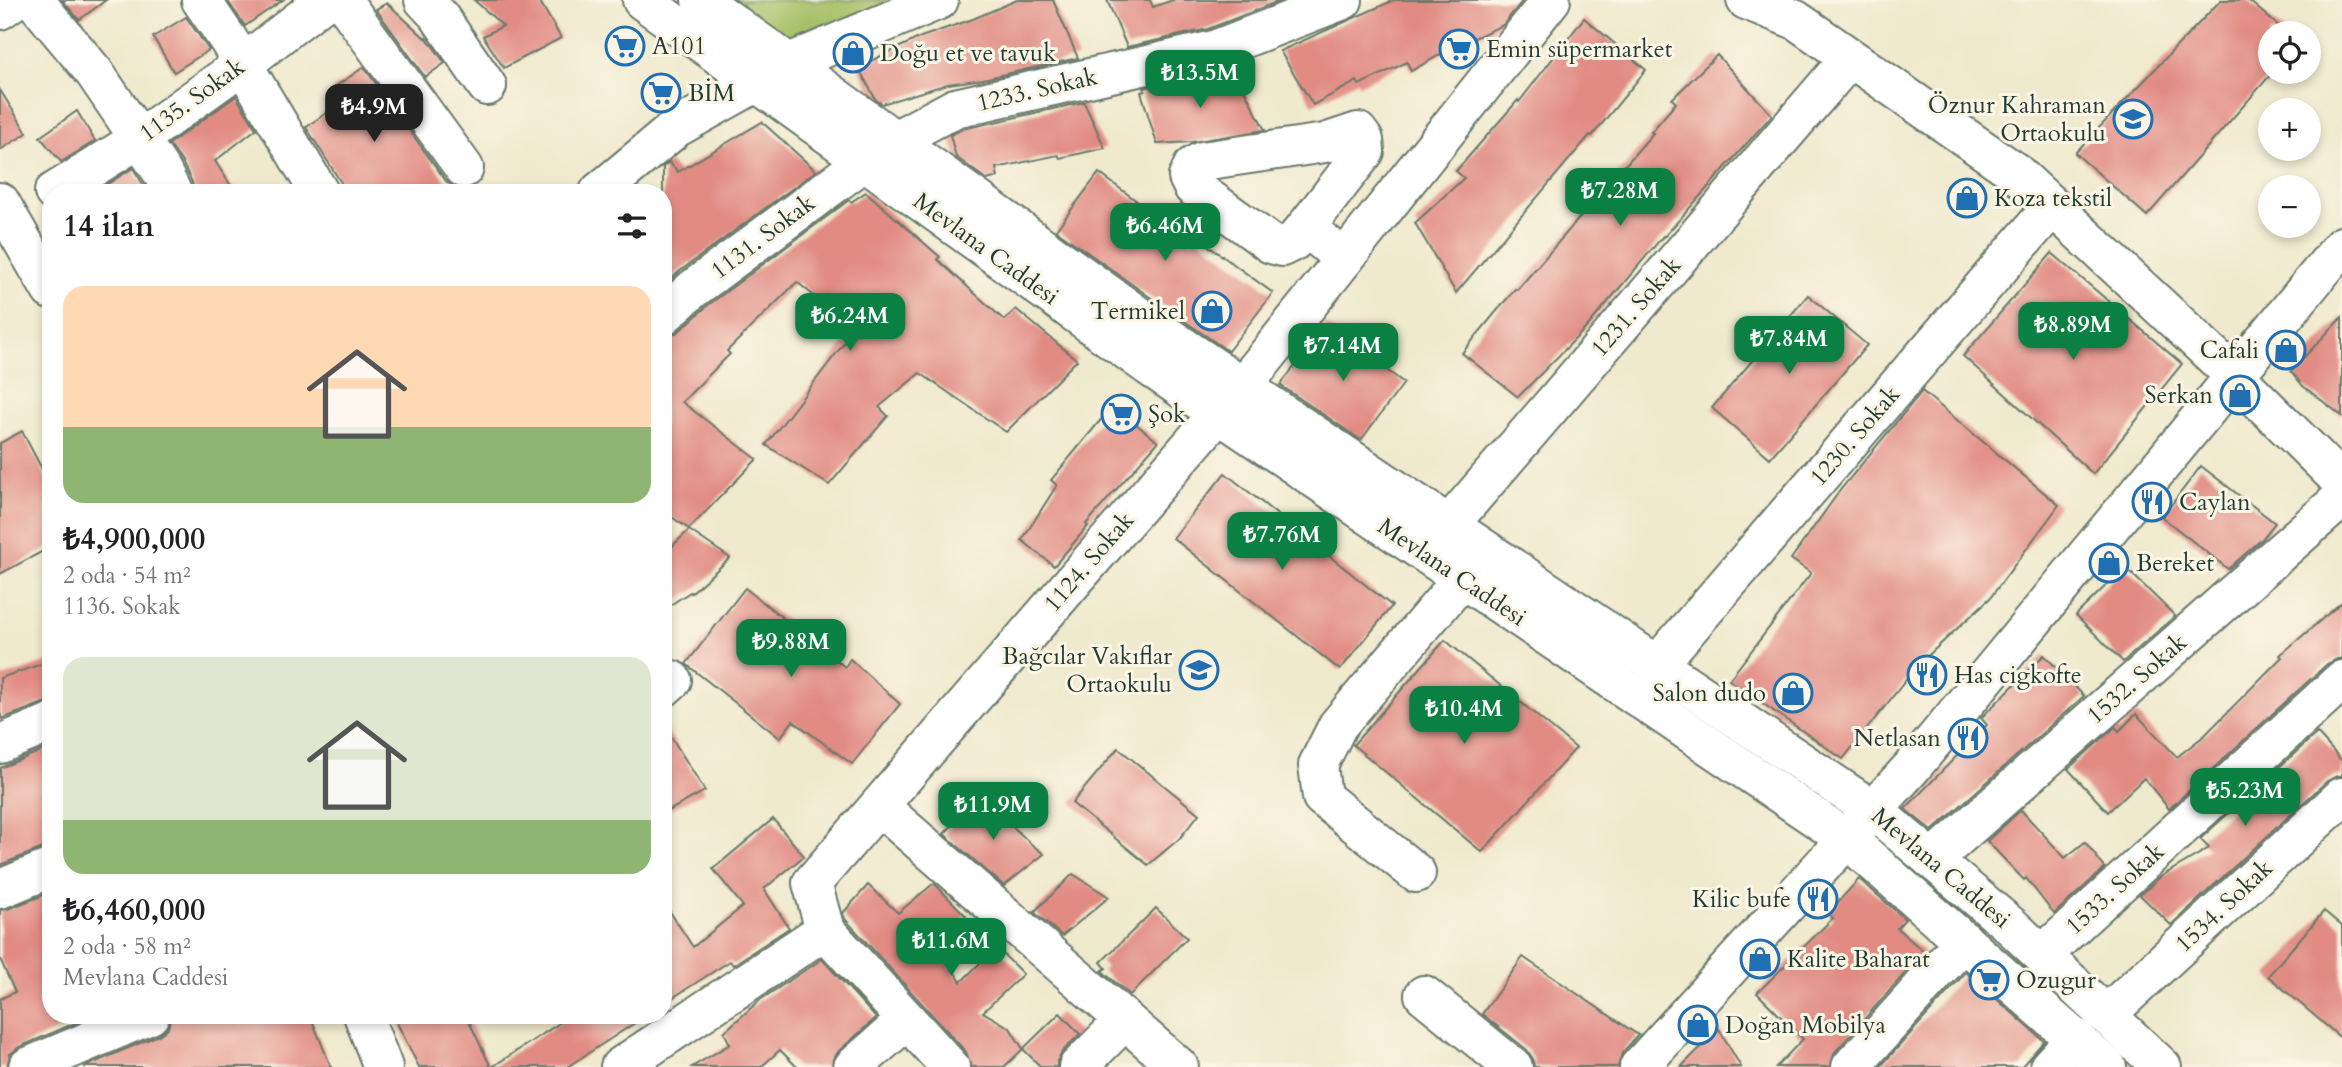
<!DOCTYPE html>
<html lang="tr">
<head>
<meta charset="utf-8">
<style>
  body { margin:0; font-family:Cardo,serif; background:#f2f2f2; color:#202124; height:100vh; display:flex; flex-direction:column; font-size:26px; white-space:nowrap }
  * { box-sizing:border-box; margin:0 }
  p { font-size:23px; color:#757577 }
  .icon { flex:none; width:38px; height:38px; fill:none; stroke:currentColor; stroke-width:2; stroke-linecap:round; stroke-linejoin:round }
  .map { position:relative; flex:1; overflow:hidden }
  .side { position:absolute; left:42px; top:184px; width:630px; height:840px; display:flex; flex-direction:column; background:#fff; border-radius:28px; box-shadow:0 4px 10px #0003 }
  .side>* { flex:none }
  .controls { position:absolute; left:2258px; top:21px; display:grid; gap:14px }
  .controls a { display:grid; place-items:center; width:63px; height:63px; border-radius:50%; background:#fff; box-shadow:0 4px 10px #0003; font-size:35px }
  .price { position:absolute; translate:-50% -60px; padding:0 16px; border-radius:14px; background:#0b8043; color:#fff; font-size:23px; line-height:46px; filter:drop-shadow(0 2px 4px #0008) }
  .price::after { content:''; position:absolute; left:50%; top:42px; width:21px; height:16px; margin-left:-10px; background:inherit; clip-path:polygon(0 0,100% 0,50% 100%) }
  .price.selected { background:#222; color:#fff }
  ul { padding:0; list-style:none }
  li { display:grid; align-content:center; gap:14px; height:371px; padding:0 21px }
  li span { display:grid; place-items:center; height:217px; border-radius:21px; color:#555 }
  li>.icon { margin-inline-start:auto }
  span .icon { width:126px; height:126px; fill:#fffc; stroke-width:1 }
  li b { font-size:30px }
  h2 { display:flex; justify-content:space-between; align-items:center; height:84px; padding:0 21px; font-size:30px }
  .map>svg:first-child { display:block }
  .green { fill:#a3bf65; stroke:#617e4c; stroke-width:2 }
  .building { fill:#e18b83 }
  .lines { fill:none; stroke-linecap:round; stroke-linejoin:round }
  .minor-casing { stroke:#68796a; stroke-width:42 }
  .major-casing { stroke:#68796a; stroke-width:42 }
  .minor { stroke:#fff; stroke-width:38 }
  .major { stroke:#fff; stroke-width:38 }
  .labels { text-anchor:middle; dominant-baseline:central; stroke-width:6; stroke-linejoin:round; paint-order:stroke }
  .poi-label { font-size:24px; fill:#1f3d34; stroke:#fcf5e5; text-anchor:start }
  .street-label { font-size:24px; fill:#1f3d34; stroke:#fcf5e5 }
</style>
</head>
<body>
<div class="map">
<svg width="2342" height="1067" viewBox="0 0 2342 1067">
  <rect width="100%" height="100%" fill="#fcf5e5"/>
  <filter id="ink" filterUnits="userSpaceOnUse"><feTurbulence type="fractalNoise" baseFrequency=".0143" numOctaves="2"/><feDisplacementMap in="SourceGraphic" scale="14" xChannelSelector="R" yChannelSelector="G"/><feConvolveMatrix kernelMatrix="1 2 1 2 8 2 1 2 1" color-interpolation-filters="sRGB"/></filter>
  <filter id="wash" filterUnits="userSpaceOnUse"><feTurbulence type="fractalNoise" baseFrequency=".00686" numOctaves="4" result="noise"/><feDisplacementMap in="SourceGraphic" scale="28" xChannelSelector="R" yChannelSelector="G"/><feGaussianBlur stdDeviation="1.57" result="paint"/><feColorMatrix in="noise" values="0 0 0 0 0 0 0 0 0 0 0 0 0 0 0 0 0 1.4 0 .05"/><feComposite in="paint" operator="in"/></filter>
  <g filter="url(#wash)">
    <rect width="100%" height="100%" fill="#efe9cd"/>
    <!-- green -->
    <path class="green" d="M 721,0 L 899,0 L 797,47 Z"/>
    <g id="blocks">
      <!-- building -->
      <g class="building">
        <path d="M 62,0 L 106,0 L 79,20 Z"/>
        <path d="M 227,0 L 283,0 L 245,26 Z"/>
        <path d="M 474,0 L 539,0 L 561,38 L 504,68 L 483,36 L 503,26 Z"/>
        <path d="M 1017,0 L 1053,0 L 1078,58 L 983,79 L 948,84 L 882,104 L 876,100 L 858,67 L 921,37 L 973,19 Z"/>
        <path d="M 1107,0 L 1150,0 L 1153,7 L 1173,0 L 1282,0 L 1208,29 L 1127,47 Z"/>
        <path d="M 1394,0 L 1523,0 L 1503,25 L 1452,48 L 1411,71 L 1407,62 L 1359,85 L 1357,81 L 1313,105 L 1280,51 Z"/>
        <path d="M 2221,0 L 2248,0 L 2287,33 L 2270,33 L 2270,72 L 2273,72 L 2147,216 L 2075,153 Z"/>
        <path d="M 387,3 L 425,38 L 426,37 L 445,63 L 425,77 L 376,9 Z"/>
        <path d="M 186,17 L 209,50 L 174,72 L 153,37 Z"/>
        <path d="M 1584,18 L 1646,70 L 1592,136 L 1590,135 L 1456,293 L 1415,223 L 1464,178 L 1456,171 L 1518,100 L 1519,102 Z"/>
        <path d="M 1717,55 L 1772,115 L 1664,237 L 1663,236 L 1587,327 L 1518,397 L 1462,353 L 1515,289 L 1517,290 L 1653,133 L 1651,132 L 1676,103 L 1672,99 Z"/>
        <path d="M 364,67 L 446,181 L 455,188 L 466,190 L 468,192 L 347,192 L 306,127 L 342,102 L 333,88 Z"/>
        <path d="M 1236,74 L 1265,130 L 1192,142 L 1157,144 L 1141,92 L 1145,91 L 1144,88 L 1187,78 L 1190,83 Z"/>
        <path d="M 0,90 L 27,133 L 0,150 Z"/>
        <path d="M 236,96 L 256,129 L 215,161 L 235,192 L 194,192 L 192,182 L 182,162 L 169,144 Z"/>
        <path d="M 1084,102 L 1105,148 L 1060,158 L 1058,155 L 996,168 L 998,177 L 987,180 L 956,157 L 950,135 L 963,129 Z"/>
        <path d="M 77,111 L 95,141 L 61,162 L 40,137 Z"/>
        <path d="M 762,122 L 816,171 L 680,271 L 663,286 L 663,167 L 669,162 L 678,172 Z"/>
        <path d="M 133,168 L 148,192 L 95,192 Z"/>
        <path d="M 1099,173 L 1191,241 L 1195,236 L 1273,293 L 1228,351 L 1161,305 L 1056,230 Z"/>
        <path d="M 866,192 L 940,257 L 937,259 L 1004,320 L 1016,309 L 1077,360 L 1006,432 L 920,373 L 879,407 L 888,416 L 829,485 L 766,445 L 855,329 L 797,282 L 727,351 L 730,354 L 682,402 L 757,459 L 689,529 L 663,511 L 663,337 L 678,332 L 707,306 L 849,200 L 851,202 Z"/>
        <path d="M 2052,253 L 2182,364 L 2093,474 L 1963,356 Z"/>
        <path d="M 1808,295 L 1867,345 L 1770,458 L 1712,408 Z"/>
        <path d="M 2342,317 L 2342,416 L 2303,386 L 2291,371 Z"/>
        <path d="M 1327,325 L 1404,383 L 1361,440 L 1280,385 Z"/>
        <path d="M 1922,391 L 2059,505 L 1990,598 L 1918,665 L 1843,759 L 1729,680 L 1811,573 L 1791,559 L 1841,489 Z"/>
        <path d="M 1113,405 L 1158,442 L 1086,524 L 1088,526 L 1054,566 L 1022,540 L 1057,485 L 1051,480 Z"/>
        <path d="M 22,431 L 51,486 L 51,547 L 0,574 L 0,443 Z"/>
        <path d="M 2201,466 L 2275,523 L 2262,539 L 2228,569 L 2162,517 Z"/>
        <path d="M 1225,473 L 1392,606 L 1340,670 L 1173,538 Z"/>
        <path d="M 689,530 L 730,558 L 691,593 L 690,592 L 663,610 L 663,555 Z"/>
        <path d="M 2125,567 L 2175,616 L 2123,662 L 2076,615 Z"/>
        <path d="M 745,588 L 845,667 L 850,659 L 900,704 L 852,764 L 793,721 L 780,738 L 686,664 Z"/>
        <path d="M 2342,602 L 2342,659 L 2337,659 L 2327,664 L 2169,809 L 2144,778 L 2108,812 L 2068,769 L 2115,727 L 2119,731 L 2136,714 L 2177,757 L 2205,735 L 2282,657 L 2280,655 Z"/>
        <path d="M 1445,640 L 1576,748 L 1482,852 L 1353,745 Z"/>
        <path d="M 2044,655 L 2084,696 L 1932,831 L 1905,809 L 1987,725 L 1981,718 Z"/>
        <path d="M 51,661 L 51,702 L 43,703 L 2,719 L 0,713 L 0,678 Z"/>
        <path d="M 663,724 L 705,791 L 663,814 Z"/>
        <path d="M 2317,733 L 2342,761 L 2342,776 L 2337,776 L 2327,781 L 2171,925 L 2140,895 L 2160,877 L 2209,848 L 2200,839 Z"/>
        <path d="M 51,747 L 51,847 L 43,848 L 0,865 L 0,768 Z"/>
        <path d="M 1118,748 L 1199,814 L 1179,839 L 1148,865 L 1072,803 Z"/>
        <path d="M 980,795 L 1031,844 L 1044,854 L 1004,886 L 944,834 Z"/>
        <path d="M 2021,810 L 2065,858 L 2085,842 L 2105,868 L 2054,914 L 2026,878 L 2024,880 L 1987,841 Z"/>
        <path d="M 773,819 L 804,856 L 764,889 L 789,928 L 733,965 L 730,961 L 663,1004 L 663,901 L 693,947 L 743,906 L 713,869 Z"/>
        <path d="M 1073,874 L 1109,897 L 1062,936 L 1034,912 Z"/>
        <path d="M 1859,879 L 1905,919 L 1897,928 L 1924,952 L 1835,1052 L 1830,1067 L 1776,1067 L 1803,1039 L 1757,993 L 1833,918 L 1828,913 Z"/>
        <path d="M 934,883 L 966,916 L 935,942 L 961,982 L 996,947 L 1023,974 L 983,1012 L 1010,1028 L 1023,1049 L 1060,1013 L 1080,1034 L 1062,1052 L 1057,1061 L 1057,1067 L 1041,1067 L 1023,1049 L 1004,1067 L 971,1067 L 966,1052 L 845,919 L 843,913 L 868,885 L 898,913 Z"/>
        <path d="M 51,892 L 51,1015 L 94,1015 L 19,1047 L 10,1054 L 7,1067 L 0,1067 L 0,999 L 15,992 L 0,959 L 0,910 L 8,909 Z"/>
        <path d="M 1156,908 L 1187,938 L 1130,995 L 1102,971 L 1106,968 L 1101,962 Z"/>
        <path d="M 2324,911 L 2342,926 L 2342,1039 L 2268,976 Z"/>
        <path d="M 1523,957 L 1638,1035 L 1622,1053 L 1618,1067 L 1534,1067 L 1533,1059 L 1527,1050 L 1482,1014 Z"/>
        <path d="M 822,959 L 876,1018 L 839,1051 L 833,1059 L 832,1067 L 797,1067 L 780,1050 L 761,1067 L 692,1067 L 730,1044 L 724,1032 L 760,1000 Z"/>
        <path d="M 1966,972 L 2044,1041 L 2030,1057 L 2021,1067 L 1880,1067 Z"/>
        <path d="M 171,1015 L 310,1015 L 331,1067 L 84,1067 L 159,1035 L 168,1028 Z"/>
        <path d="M 393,1015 L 466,1015 L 491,1067 L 419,1067 Z"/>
        <path d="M 572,1015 L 647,1015 L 567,1067 L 492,1067 Z"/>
        <path d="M 1719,1029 L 1741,1067 L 1681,1067 Z"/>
      </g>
    </g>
  </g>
  <g filter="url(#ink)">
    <use href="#blocks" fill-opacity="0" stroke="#68796a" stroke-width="2"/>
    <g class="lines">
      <defs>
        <g id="minor">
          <path d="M 34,0 L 94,72 L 162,172 L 172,192"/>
          <path d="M 201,0 L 229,41 L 319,192"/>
          <path d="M 342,0 L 464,168"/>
          <path d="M 424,0 L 438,15 L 487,86"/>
          <path d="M 1746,0 L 1796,20 L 2015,172 L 2235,376 L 2342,482"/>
          <path d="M 0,10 L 14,0"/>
          <path d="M 789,63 L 939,0"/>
          <path d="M 895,140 L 955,108 L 1214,50 L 1343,0"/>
          <path d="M 54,192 L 139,139 L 243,64 L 325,0"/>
          <path d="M 599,192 L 676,128 L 756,83"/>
          <path d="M 0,202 L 51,290"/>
          <path d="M 1306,227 L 1294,241 L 1282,247 L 1271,244 L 1193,187 L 1188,177 L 1193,166 L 1202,161 L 1325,143 L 1358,132 L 1364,140 L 1365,151 L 1306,227 L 1344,259"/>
          <path d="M 663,316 L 693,289 L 865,161"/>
          <path d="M 1242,387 L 1551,0"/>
          <path d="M 1449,525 L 1850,58"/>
          <path d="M 1657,665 L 2052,207"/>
          <path d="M 663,688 L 672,680"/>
          <path d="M 0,744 L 51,723"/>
          <path d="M 879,806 L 1179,1067"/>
          <path d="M 1932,860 L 2342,498"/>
          <path d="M 1416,873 L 1322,797 L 1318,765 L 1338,725 L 1462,579"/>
          <path d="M 0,889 L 51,868"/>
          <path d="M 2042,955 L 2342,680"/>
          <path d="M 1424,995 L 1513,1067"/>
          <path d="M 363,1015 L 383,1067"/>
          <path d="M 2106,1015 L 2342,797"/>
          <path d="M 28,1067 L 150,1015"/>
          <path d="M 620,1067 L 825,930"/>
          <path d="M 853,1067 L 907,1020"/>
          <path d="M 950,1067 L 825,930 L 812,883 L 1218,414"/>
          <path d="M 1078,1067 L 1125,1020"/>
          <path d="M 1639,1067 L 1913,766 L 2342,246"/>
          <path d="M 1851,1067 L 1964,941"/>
          <path d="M 2049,1067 L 2076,1038"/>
        </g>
        <g id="major">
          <path d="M 642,0 L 1150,367 L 1847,839 L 2107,1067"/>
          <path d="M 701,0 L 1148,323 L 1873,810 L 2011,926 L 2162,1067"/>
        </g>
      </defs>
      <!-- minor casing -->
      <use href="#minor" class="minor-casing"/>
      <!-- major casing -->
      <use href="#major" class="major-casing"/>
      <!-- minor -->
      <use href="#minor" class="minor"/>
      <!-- major -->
      <use href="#major" class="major"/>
    </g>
  </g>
  <!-- icons -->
  <defs>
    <symbol id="supermarket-ring" viewBox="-11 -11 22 22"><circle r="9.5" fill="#fcf5e5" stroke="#1f6fb2" stroke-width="1.5"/><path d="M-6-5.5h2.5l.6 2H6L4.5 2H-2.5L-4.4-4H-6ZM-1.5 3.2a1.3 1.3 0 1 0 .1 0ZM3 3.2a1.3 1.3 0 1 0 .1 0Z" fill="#1f6fb2"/></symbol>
    <symbol id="shop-ring" viewBox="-11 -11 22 22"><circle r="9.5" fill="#fcf5e5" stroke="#1f6fb2" stroke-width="1.5"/><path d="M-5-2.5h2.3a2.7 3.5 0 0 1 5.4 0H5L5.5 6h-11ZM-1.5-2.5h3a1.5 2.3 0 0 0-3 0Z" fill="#1f6fb2"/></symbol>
    <symbol id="school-ring" viewBox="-11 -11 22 22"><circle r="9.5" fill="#fcf5e5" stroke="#1f6fb2" stroke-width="1.5"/><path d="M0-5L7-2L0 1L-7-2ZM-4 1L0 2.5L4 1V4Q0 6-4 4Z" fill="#1f6fb2"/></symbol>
    <symbol id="restaurant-ring" viewBox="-11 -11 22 22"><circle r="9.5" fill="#fcf5e5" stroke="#1f6fb2" stroke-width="1.5"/><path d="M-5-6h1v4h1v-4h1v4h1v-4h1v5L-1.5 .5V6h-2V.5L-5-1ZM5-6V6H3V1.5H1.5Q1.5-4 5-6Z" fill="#1f6fb2"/></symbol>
  </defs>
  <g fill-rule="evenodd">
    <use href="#supermarket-ring" x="603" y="24" width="44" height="44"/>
    <use href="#supermarket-ring" x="1437" y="27" width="44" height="44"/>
    <use href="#shop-ring" x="831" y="31" width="44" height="44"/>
    <use href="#supermarket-ring" x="639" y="71" width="44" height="44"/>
    <use href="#school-ring" x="2111" y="97" width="44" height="44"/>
    <use href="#shop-ring" x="1945" y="176" width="44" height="44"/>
    <use href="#shop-ring" x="1190" y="289" width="44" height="44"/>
    <use href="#shop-ring" x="2264" y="328" width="44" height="44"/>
    <use href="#shop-ring" x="2218" y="373" width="44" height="44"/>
    <use href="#supermarket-ring" x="1099" y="392" width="44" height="44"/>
    <use href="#restaurant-ring" x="2130" y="480" width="44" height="44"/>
    <use href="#shop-ring" x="2087" y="541" width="44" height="44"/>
    <use href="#school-ring" x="1177" y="648" width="44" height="44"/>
    <use href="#restaurant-ring" x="1905" y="653" width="44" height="44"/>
    <use href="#shop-ring" x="1771" y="671" width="44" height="44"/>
    <use href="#restaurant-ring" x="1946" y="716" width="44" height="44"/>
    <use href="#restaurant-ring" x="1796" y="877" width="44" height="44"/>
    <use href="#shop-ring" x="1738" y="937" width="44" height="44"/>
    <use href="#supermarket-ring" x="1967" y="958" width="44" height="44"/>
    <use href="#shop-ring" x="1676" y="1003" width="44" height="44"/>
  </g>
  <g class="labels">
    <!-- poi labels -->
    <g class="poi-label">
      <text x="652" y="46">A101</text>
      <text x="1486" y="49">Emin süpermarket</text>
      <text x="880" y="53">Doğu et ve tavuk</text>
      <text x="688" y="93">BİM</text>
      <text x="2106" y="105" text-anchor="end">Öznur Kahraman<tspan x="2106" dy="28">Ortaokulu</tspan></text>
      <text x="1994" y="198">Koza tekstil</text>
      <text x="1185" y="311" text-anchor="end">Termikel</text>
      <text x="2259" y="350" text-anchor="end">Cafali</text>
      <text x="2213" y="395" text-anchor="end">Serkan</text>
      <text x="1148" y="414">Şok</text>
      <text x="2179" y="502">Caylan</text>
      <text x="2136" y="563">Bereket</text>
      <text x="1172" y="656" text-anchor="end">Bağcılar Vakıflar<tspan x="1172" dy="28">Ortaokulu</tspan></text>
      <text x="1954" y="675">Has cigkofte</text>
      <text x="1766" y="693" text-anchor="end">Salon dudo</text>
      <text x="1941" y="738" text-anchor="end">Netlasan</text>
      <text x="1791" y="899" text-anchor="end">Kilic bufe</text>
      <text x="1787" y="959">Kalite Baharat</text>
      <text x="2016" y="980">Ozugur</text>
      <text x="1725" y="1025">Doğan Mobilya</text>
    </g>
    <!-- street labels -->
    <g class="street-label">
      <text transform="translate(1037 90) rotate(-13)">1233. Sokak</text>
      <text transform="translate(192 100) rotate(-36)">1135. Sokak</text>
      <text transform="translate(763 237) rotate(-37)">1131. Sokak</text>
      <text transform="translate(986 249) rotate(36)">Mevlana Caddesi</text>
      <text transform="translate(1636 307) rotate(-49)">1231. Sokak</text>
      <text transform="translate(1855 436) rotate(-49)">1230. Sokak</text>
      <text transform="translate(1089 562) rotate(-49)">1124. Sokak</text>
      <text transform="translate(1452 572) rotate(34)">Mevlana Caddesi</text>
      <text transform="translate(2137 679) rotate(-41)">1532. Sokak</text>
      <text transform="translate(1941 868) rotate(40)">Mevlana Caddesi</text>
      <text transform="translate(2115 889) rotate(-42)">1533. Sokak</text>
      <text transform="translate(2224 906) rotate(-43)">1534. Sokak</text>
    </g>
  </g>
</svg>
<div class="controls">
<a><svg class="icon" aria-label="locate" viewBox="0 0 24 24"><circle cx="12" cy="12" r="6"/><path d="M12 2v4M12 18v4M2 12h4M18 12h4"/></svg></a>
<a>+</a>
<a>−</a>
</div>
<b class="price" style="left:1200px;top:110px">₺13.5M</b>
<b class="price selected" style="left:374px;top:144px">₺4.9M</b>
<b class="price" style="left:1620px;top:228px">₺7.28M</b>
<b class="price" style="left:1165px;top:263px">₺6.46M</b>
<b class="price" style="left:850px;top:353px">₺6.24M</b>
<b class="price" style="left:2073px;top:362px">₺8.89M</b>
<b class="price" style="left:1789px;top:376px">₺7.84M</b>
<b class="price" style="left:1343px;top:383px">₺7.14M</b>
<b class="price" style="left:1282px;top:572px">₺7.76M</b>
<b class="price" style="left:791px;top:679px">₺9.88M</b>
<b class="price" style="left:1464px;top:746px">₺10.4M</b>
<b class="price" style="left:2245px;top:828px">₺5.23M</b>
<b class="price" style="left:993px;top:842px">₺11.9M</b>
<b class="price" style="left:951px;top:978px">₺11.6M</b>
<section class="side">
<h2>14 ilan<svg class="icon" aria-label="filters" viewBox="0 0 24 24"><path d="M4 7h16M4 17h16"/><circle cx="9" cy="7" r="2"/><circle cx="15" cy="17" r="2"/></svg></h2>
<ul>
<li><span style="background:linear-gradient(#ffd9b3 65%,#8fb573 0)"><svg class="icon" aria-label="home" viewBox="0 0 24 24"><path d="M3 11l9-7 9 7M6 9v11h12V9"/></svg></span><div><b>₺4,900,000</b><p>2 oda · 54 m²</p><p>1136. Sokak</p></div></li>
<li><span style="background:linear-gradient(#dfe7d0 75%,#8fb573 0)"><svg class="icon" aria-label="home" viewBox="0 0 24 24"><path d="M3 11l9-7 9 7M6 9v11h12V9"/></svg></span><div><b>₺6,460,000</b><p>2 oda · 58 m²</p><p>Mevlana Caddesi</p></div></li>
</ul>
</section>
</div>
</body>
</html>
